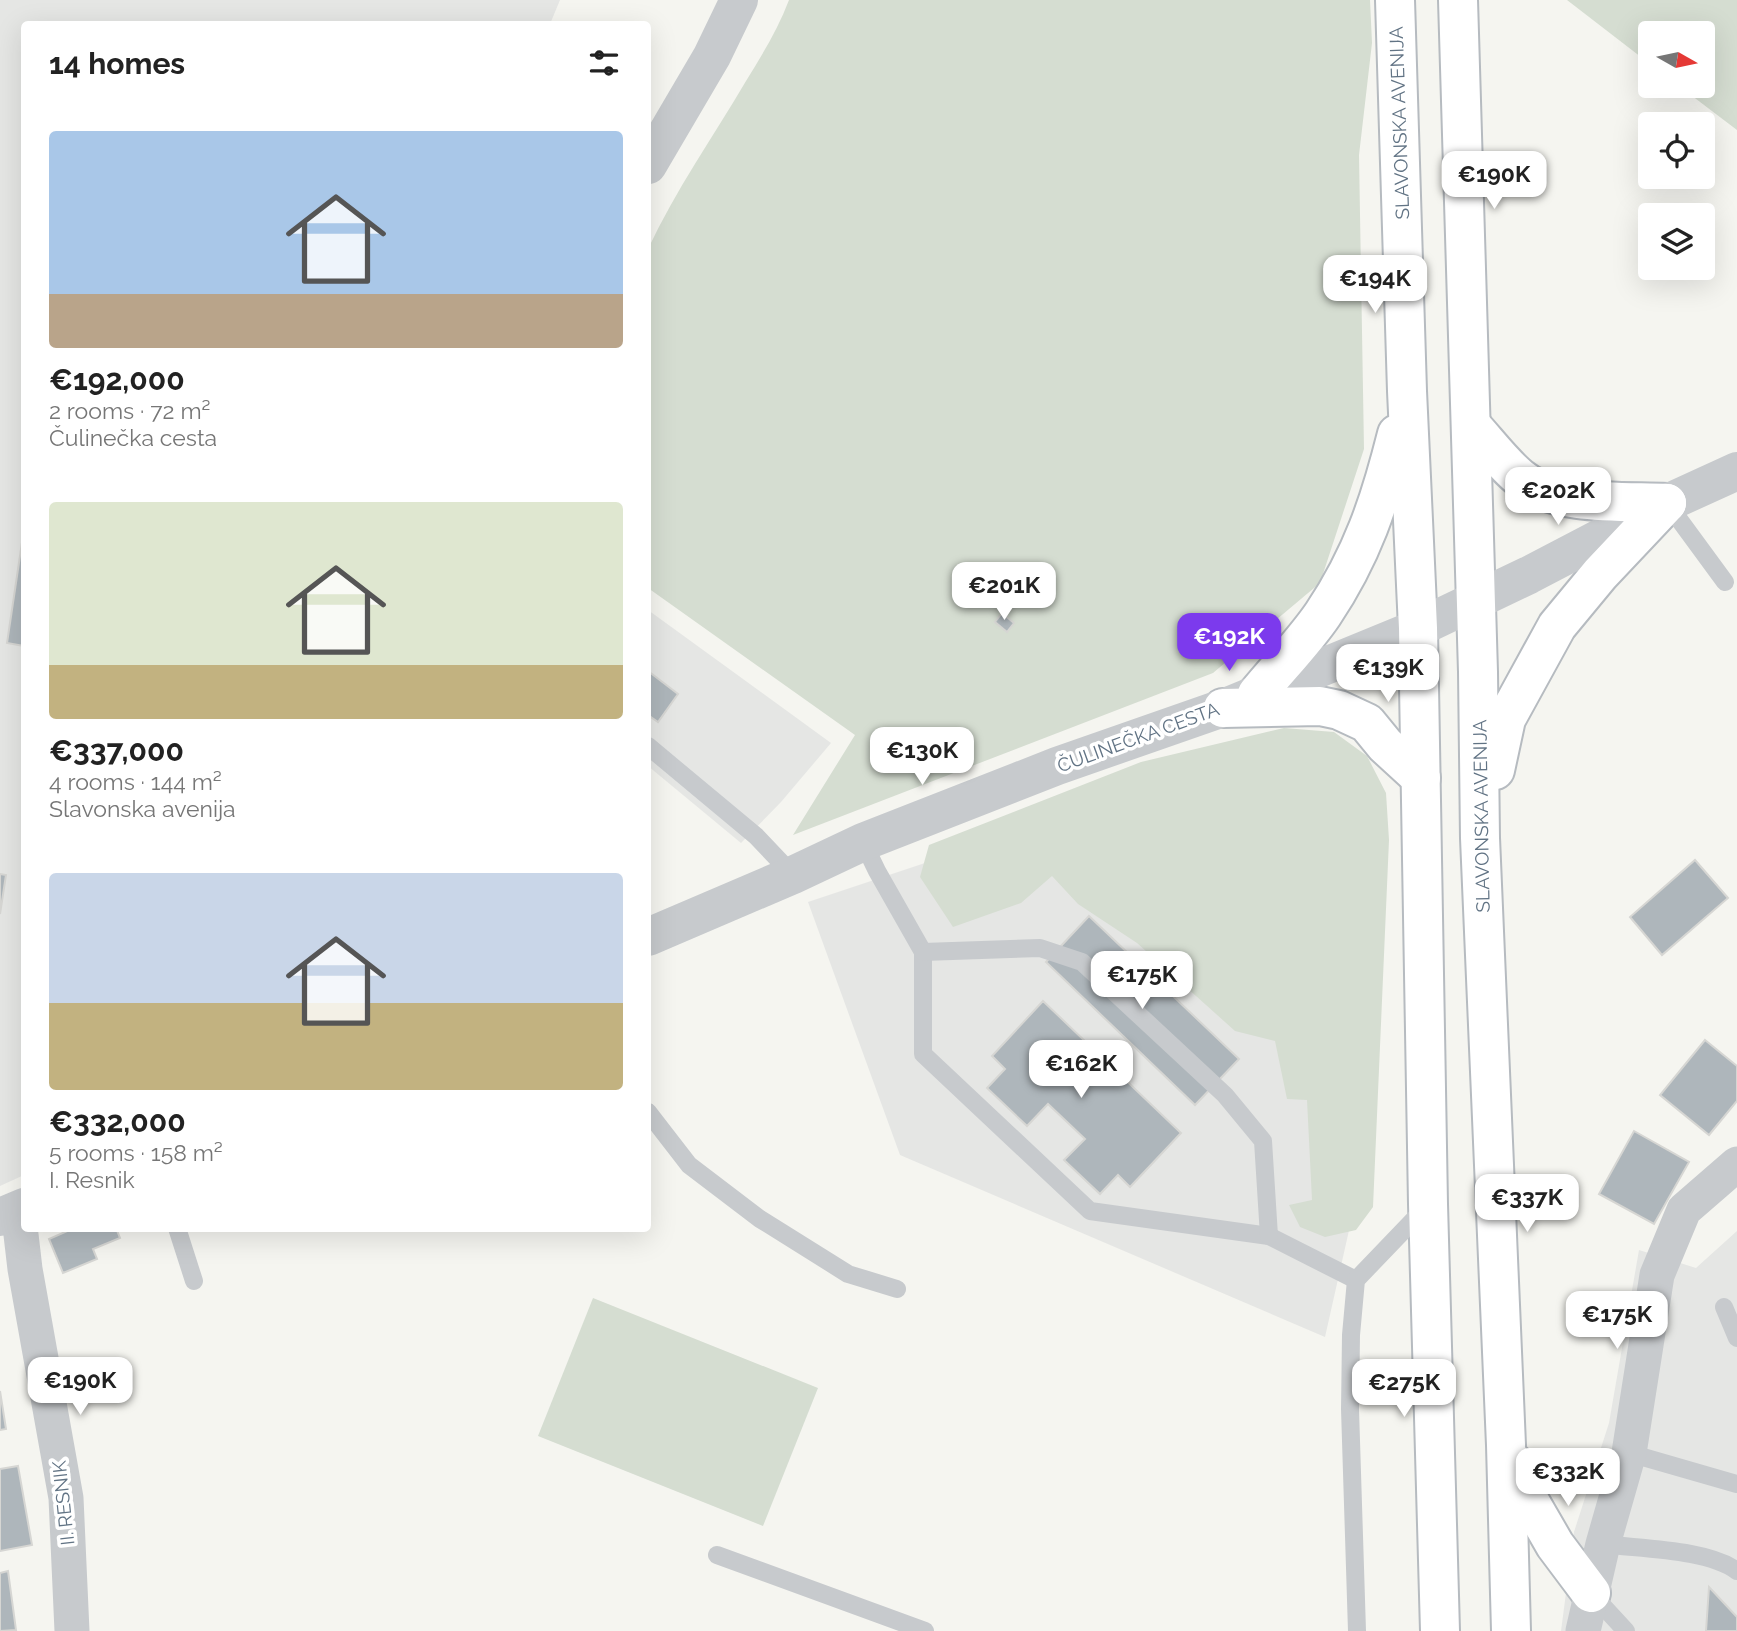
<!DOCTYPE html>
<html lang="en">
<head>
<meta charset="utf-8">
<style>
  body { margin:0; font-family:Raleway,sans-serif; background:#f2f2f2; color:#222; height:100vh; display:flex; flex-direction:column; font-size:26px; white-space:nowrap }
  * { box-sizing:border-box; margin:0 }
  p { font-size:23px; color:#767676 }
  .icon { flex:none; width:38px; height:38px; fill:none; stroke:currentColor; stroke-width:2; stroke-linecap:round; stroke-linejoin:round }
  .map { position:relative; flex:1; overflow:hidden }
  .drawer { position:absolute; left:21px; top:21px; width:630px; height:1211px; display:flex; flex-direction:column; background:#fff; border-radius:7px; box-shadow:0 7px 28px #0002 }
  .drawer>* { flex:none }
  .needle { width:46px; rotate:99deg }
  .buttons { position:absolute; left:1638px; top:21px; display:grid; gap:14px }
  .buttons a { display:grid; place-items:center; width:77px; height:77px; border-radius:7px; background:#fff; box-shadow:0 7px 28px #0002; font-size:35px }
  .price { position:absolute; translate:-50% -60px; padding:0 16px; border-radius:14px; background:#fff; color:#222; font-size:23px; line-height:46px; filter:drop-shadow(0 2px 4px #0008) }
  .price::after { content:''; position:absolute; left:50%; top:42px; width:21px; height:16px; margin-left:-10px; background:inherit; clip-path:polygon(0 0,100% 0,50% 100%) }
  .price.active { background:#7c3aed; color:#fff }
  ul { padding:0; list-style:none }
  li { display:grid; align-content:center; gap:14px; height:371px; padding:0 28px }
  li span { display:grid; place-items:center; height:217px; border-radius:7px; color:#555 }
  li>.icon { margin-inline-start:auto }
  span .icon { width:126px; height:126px; fill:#fffc; stroke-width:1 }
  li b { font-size:30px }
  h2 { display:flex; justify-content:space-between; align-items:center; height:84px; padding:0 28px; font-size:30px }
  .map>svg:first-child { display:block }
  .built { fill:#e5e6e4 }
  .green { fill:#d5ddd1 }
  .building { fill:#aeb6bb; stroke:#d6d6d3; stroke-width:2 }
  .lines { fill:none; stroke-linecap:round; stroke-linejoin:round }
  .secondary-casing { stroke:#b6bbc0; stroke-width:42 }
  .service { stroke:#c7cacd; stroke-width:18 }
  .minor { stroke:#c7cacd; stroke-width:35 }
  .tertiary { stroke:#c7cacd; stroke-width:38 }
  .secondary { stroke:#fff; stroke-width:38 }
  .labels { text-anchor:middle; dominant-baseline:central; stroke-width:7; stroke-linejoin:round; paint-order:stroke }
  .street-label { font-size:19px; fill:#617384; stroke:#fff }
</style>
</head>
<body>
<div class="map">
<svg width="1737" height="1631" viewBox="0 0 1737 1631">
  <rect width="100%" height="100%" fill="#f5f5f0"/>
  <!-- built -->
  <g class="built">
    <path d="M 0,0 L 560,0 L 550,24 L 24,24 L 24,1175 L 0,1186 Z"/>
    <path d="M 648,610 L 831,743 L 781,802 L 741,843 L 648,766 Z"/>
    <path d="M 1273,747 L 1352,1217 L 1325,1337 L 900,1155 L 808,902 Z"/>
    <path d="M 1737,1231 L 1737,1631 L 1561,1631 L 1574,1532 L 1609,1423 L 1639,1250 L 1696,1268 Z"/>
  </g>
  <!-- green -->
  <g class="green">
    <path d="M 789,0 L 1370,0 L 1372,43 L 1359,155 L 1364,449 L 1320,583 L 1213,673 L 793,835 L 855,735 L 648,588 L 648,249 C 675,191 713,137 746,81 C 762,55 778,29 789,0 Z"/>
    <path d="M 1567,0 L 1737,0 L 1737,130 L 1679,86 L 1703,86 L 1703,33 L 1650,33 L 1650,64 Z"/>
    <path d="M 1284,728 L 1334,732 L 1367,756 L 1386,793 L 1389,840 L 1373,1207 L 1356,1230 L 1325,1237 L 1300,1227 L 1289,1205 L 1312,1200 L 1307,1100 L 1287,1099 L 1275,1041 L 1235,1031 L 1137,943 L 1078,904 L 1052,876 L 1021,903 L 953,927 L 920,877 L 929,845 L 1141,762 Z"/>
    <path d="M 593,1298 L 818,1388 L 763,1526 L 538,1436 Z"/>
  </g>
  <!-- building -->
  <g class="building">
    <path d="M 24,529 L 24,646 L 7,643 Z"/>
    <path d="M 1002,613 L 1014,623 L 1007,632 L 995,622 Z"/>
    <path d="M 648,671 L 678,694 L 658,722 L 648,715 Z"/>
    <path d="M 1695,860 L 1728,898 L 1662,955 L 1630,917 Z"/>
    <path d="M 0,874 L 6,875 L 0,914 Z"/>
    <path d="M 1089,916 L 1239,1059 L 1195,1105 L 1046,962 Z"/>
    <path d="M 1043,1001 L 1181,1133 L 1130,1187 L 1118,1175 L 1100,1194 L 1064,1160 L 1085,1139 L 1048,1104 L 1027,1126 L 987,1088 L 1005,1069 L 992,1056 Z"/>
    <path d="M 1705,1040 L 1737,1066 L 1737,1101 L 1709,1135 L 1660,1095 Z"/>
    <path d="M 1634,1131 L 1689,1162 L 1654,1224 L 1599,1194 Z"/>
    <path d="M 74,1228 L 116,1228 L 120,1238 L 93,1249 L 97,1259 L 63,1273 L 49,1239 Z"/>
    <path d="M 0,1391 L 6,1429 L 0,1430 Z"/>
    <path d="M 18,1466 L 32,1545 L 0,1551 L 0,1469 Z"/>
    <path d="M 8,1571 L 16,1630 L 0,1631 L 0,1573 Z"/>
    <path d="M 1709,1587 L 1737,1617 L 1737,1631 L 1706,1631 Z"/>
  </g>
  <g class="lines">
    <defs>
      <g id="secondary">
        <path d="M 1395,0 L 1407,391 L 1418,628 L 1428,1204 L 1440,1631"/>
        <path d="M 1458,0 L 1478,672 L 1480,838 L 1506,1445 L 1511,1631"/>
        <path d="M 1471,425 C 1486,441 1506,468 1523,480 C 1557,506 1626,501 1667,503"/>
        <path d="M 1257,694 C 1279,667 1304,642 1323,614 C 1362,556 1380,502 1397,434"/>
        <path d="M 1223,708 L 1320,706 L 1339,710 L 1367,723 L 1385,745 L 1421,778"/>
        <path d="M 1495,770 L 1506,719 L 1557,626 L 1600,574 L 1667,503"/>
        <path d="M 1514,1463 L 1529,1500 L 1555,1545 L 1591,1593"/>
      </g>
    </defs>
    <!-- secondary casing -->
    <use href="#secondary" class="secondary-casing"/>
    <!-- service -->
    <g class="service">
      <path d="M 1667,503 L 1725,582"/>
      <path d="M 648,746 L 756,836 L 793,875"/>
      <path d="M 863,842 L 877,871 L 923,952 L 923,1054 L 1090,1211 L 1269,1236 L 1356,1280"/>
      <path d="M 923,952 L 1040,948 L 1082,962 L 1225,1095 L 1263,1141 L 1269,1236"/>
      <path d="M 648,1112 L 689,1165 L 760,1219 L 848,1274 L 897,1289"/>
      <path d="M 177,1228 L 194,1281"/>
      <path d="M 1724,1307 L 1737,1338"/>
      <path d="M 1629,1453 L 1737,1484"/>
      <path d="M 1603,1544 C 1640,1549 1708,1549 1737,1571"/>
      <path d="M 717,1555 L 925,1631"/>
      <path d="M 1591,1593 L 1626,1631"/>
      <path d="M 1357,1631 L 1350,1409 L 1351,1335 L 1356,1280 L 1426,1207"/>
    </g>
    <!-- minor -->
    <g class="minor">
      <path d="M 18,1209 L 25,1269 L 66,1498 L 72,1631"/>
      <path d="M 1583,1631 L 1603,1544 L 1629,1453 L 1657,1275 L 1684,1210 L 1737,1164"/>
    </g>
    <!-- tertiary -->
    <g class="tertiary">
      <path d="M 648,165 L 712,56 L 739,0"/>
      <path d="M 648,937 L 793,875 L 863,842 L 1057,766 L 1223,708 L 1418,628 L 1529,575 L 1667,503 L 1737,471"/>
      <path d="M 0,1217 L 24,1207"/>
    </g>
    <!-- secondary -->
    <use href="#secondary" class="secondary"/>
  </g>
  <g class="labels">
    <!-- street labels -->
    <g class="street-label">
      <text transform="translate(1399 123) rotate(-92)">SLAVONSKA AVENIJA</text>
      <text transform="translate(1138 737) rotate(-20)">ČULINEČKA CESTA</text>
      <text transform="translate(1481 816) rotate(-91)">SLAVONSKA AVENIJA</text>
      <text transform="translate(63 1503) rotate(-96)">II. RESNIK</text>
    </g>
  </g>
</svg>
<div class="buttons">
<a><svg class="needle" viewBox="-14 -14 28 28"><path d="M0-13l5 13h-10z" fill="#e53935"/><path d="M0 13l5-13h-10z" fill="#767676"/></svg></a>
<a><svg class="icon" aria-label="locate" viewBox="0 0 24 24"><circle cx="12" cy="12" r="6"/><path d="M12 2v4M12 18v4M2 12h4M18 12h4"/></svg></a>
<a><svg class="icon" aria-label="layers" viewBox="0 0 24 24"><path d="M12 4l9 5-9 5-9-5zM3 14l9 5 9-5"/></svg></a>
</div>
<b class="price" style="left:1494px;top:211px">€190K</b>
<b class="price" style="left:1375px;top:315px">€194K</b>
<b class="price" style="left:1558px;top:527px">€202K</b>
<b class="price" style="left:1004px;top:622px">€201K</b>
<b class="price active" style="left:1229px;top:673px">€192K</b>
<b class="price" style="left:1388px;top:704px">€139K</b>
<b class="price" style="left:922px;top:787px">€130K</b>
<b class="price" style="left:1142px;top:1011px">€175K</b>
<b class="price" style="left:1081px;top:1100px">€162K</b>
<b class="price" style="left:1527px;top:1234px">€337K</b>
<b class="price" style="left:1617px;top:1351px">€175K</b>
<b class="price" style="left:80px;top:1417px">€190K</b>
<b class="price" style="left:1404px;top:1419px">€275K</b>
<b class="price" style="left:1568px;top:1508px">€332K</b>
<section class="drawer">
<h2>14 homes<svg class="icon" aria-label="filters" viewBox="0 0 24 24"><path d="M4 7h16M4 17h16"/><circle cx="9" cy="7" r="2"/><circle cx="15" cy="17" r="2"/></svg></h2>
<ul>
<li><span style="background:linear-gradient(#a9c7e8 75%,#b9a48a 0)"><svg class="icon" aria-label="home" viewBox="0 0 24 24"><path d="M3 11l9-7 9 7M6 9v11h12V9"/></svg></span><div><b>€192,000</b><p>2 rooms · 72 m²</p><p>Čulinečka cesta</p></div></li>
<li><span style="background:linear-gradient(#dfe7d0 75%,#c2b280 0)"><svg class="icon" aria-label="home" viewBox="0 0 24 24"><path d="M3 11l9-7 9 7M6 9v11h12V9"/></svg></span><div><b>€337,000</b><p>4 rooms · 144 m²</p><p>Slavonska avenija</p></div></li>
<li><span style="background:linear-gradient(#c9d6e8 60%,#c2b280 0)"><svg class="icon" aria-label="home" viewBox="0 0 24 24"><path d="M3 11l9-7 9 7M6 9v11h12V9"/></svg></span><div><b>€332,000</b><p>5 rooms · 158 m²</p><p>I. Resnik</p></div></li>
</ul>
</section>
</div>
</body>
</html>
